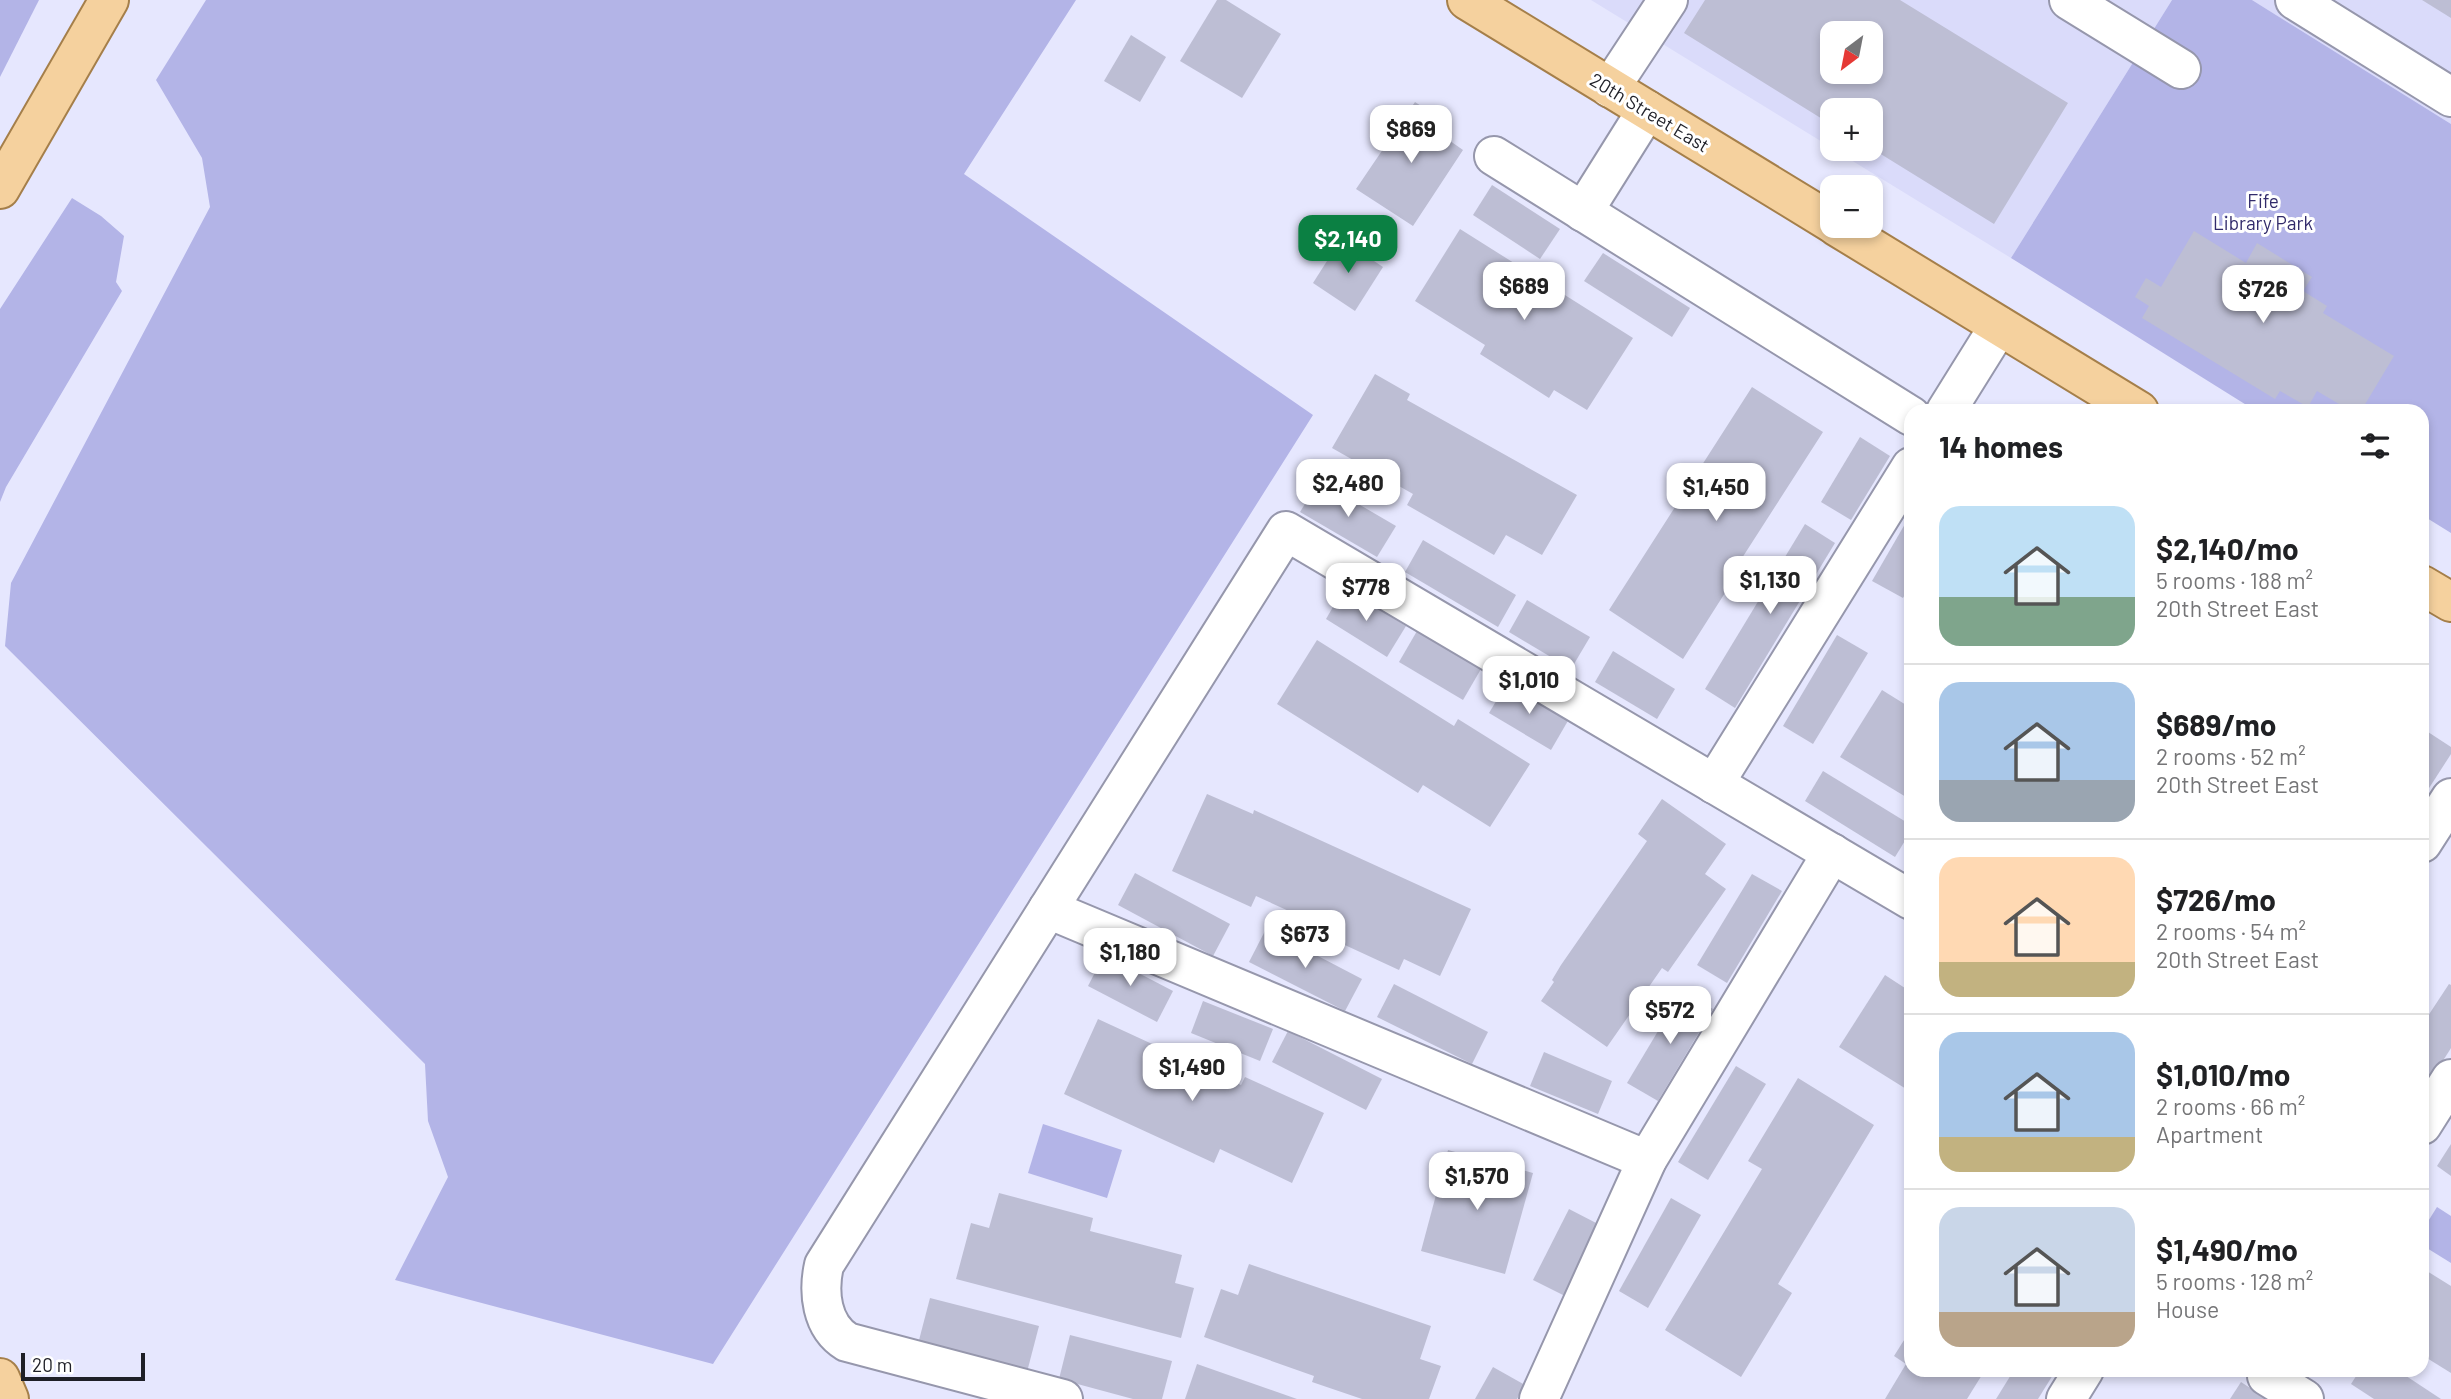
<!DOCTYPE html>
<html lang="en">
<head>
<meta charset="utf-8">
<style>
  body { margin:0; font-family:Barlow,sans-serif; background:#f2f2f2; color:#202124; height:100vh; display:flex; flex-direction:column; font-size:26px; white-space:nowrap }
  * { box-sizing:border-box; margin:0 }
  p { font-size:23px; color:#757577 }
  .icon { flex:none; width:38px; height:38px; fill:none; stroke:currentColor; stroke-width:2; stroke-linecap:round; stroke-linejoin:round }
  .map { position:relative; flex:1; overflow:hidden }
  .details { position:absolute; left:1904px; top:404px; width:525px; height:973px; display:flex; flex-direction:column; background:#fff; border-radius:21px; box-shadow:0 4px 10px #0003 }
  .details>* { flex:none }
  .needle { width:46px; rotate:212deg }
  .fabs { position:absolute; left:1820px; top:21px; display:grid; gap:14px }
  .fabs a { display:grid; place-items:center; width:63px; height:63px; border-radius:14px; background:#fff; box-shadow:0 4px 10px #0003; font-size:35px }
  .scale { position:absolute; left:21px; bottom:18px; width:124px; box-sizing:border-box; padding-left:7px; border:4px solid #1e1f27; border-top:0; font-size:19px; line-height:24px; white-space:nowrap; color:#1e1f27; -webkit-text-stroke:5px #fff; paint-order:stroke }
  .price { position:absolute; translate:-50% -60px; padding:0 16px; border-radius:14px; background:#fff; color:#222; font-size:23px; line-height:46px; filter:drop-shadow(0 2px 4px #0008) }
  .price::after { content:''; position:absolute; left:50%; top:42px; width:21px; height:16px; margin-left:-10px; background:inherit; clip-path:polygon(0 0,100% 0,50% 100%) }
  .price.active { background:#0b8043; color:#fff }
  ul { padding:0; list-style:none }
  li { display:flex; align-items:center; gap:21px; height:175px; padding:0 35px }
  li+li { border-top:2px solid #e0e0e0 }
  li span { display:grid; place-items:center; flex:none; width:196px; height:140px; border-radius:21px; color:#555 }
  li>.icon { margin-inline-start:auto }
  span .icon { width:84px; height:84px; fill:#fffc; stroke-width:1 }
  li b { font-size:30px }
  h2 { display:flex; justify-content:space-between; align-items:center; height:84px; padding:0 35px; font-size:30px }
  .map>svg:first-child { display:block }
  .built { fill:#dadbfa; fill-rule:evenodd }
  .green { fill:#b3b4e7 }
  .building { fill:#bdbed4; fill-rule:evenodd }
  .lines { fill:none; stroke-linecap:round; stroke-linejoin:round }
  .minor-casing { stroke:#9697ac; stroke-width:42 }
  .major-casing { stroke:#a57f4a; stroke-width:42 }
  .minor { stroke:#fff; stroke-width:38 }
  .major { stroke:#f5d19e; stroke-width:38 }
  .labels { text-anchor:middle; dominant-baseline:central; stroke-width:6; stroke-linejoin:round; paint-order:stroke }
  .street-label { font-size:19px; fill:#1e1f27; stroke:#fff }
  .park-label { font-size:19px; fill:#322b6b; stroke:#fff }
</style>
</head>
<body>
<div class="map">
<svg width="2451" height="1399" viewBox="0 0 2451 1399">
  <rect width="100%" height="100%" fill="#e6e7fe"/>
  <!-- built -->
  <g class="built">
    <path d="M 1591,0 L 2172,0 L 2011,258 L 1833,149 L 1871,149 L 1871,110 L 1832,110 L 1832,148 ZM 1832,33 L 1871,33 L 1871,72 L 1832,72 Z"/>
    <path d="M 2252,0 L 2451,0 L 2451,124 Z"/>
  </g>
  <!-- green -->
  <g class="green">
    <path d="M 0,0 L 39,0 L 0,77 Z"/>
    <path d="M 206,0 L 1076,0 L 964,174 L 1313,415 L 713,1364 L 395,1280 L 448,1177 L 428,1121 L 425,1064 L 5,646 L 11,583 L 210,207 L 202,158 L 156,80 Z"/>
    <path d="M 2172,0 L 2252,0 L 2451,124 L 2451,533 L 2422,515 L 2422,411 L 2256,411 L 2011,258 Z"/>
    <path d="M 72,198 L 101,216 L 124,236 L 116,282 L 122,291 L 6,487 L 0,502 L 0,309 Z"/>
    <path d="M 1043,1124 L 1122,1150 L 1107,1198 L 1028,1173 Z"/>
    <path d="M 2437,1207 L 2451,1216 L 2451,1263 L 2422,1245 L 2422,1231 Z"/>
  </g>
  <!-- building -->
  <g class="building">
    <path d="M 1217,0 L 1226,0 L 1281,34 L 1242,98 L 1180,61 Z"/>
    <path d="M 1705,0 L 1900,0 L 2068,103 L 1994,224 L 1871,148 L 1871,110 L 1832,110 L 1832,125 L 1684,33 ZM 1832,33 L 1871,33 L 1871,72 L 1832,72 Z"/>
    <path d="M 2422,0 L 2451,0 L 2451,18 Z"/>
    <path d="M 1131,35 L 1166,57 L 1140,102 L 1104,81 Z"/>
    <path d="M 1415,102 L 1450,125 L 1443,136 L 1463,150 L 1413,226 L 1356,189 Z"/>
    <path d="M 1492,185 L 1560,229 L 1540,259 L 1473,215 Z"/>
    <path d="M 1460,229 L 1633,338 L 1587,410 L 1554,390 L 1549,398 L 1480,354 L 1485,345 L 1415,301 Z"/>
    <path d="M 2194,231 L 2246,263 L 2257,243 L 2312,277 L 2303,291 L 2327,306 L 2323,313 L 2394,356 L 2361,411 L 2351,411 L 2317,391 L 2308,407 L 2280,391 L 2275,399 L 2142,318 L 2149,306 L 2135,297 L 2146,278 L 2161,287 Z"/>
    <path d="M 1341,239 L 1383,267 L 1355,311 L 1313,283 Z"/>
    <path d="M 1603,253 L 1690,308 L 1672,337 L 1584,281 Z"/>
    <path d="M 1375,374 L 1410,394 L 1407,400 L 1577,495 L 1542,555 L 1506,535 L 1494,555 L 1407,505 L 1413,494 L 1332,448 Z"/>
    <path d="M 1752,387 L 1823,432 L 1726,583 L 1730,585 L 1683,659 L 1609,610 Z"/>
    <path d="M 1860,437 L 1890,456 L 1851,520 L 1821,502 Z"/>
    <path d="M 1319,481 L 1396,526 L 1377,557 L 1300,512 Z"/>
    <path d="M 1909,517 L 1911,519 L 1911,584 L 1903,598 L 1872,581 Z"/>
    <path d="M 1805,524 L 1835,543 L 1735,708 L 1705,689 Z"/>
    <path d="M 1423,540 L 1516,595 L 1498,627 L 1405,572 Z"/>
    <path d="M 1344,588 L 1406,626 L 1387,657 L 1326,619 Z"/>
    <path d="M 1527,600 L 1590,637 L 1571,669 L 1509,632 Z"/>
    <path d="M 1417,631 L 1481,669 L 1463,700 L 1399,662 Z"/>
    <path d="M 1837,635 L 1868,653 L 1813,744 L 1783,726 Z"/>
    <path d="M 1317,640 L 1454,726 L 1458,719 L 1530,764 L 1490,827 L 1423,785 L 1418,793 L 1277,704 Z"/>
    <path d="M 1613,651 L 1675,689 L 1657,719 L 1595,682 Z"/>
    <path d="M 1507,683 L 1569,719 L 1551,750 L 1489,713 Z"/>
    <path d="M 1882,690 L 1911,708 L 1911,800 L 1840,757 Z"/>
    <path d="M 2425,730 L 2451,747 L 2451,754 L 2422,799 L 2422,734 Z"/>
    <path d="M 1823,771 L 1911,825 L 1911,831 L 1895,857 L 1805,801 Z"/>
    <path d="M 1207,794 L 1253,814 L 1254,810 L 1471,909 L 1440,976 L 1404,959 L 1399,970 L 1321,934 L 1324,927 L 1256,896 L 1251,907 L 1172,871 Z"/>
    <path d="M 1662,799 L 1726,844 L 1705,874 L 1726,889 L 1668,972 L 1662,968 L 1607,1047 L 1541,1001 L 1554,982 L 1552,980 L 1561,965 L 1647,841 L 1638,834 Z"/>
    <path d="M 1135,873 L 1230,924 L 1213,956 L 1118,905 Z"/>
    <path d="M 1752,874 L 1782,891 L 1727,983 L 1697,965 Z"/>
    <path d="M 1266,929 L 1362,979 L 1345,1011 L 1249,962 Z"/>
    <path d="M 1104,955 L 1173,991 L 1157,1022 L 1088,986 Z"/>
    <path d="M 1885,975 L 1911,992 L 1911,1092 L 1839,1047 Z"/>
    <path d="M 1394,984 L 1488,1032 L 1472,1064 L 1377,1017 Z"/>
    <path d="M 2449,984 L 2451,985 L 2451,1048 L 2422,1094 L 2422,1025 Z"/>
    <path d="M 1682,991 L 1713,1009 L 1658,1101 L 1627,1083 Z"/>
    <path d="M 1203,1001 L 1273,1029 L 1260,1061 L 1191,1033 Z"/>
    <path d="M 1098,1019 L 1241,1085 L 1245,1077 L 1324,1113 L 1292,1183 L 1220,1149 L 1214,1163 L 1064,1094 Z"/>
    <path d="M 1288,1031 L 1382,1079 L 1366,1110 L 1272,1062 Z"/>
    <path d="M 1544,1052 L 1612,1081 L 1598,1114 L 1530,1086 Z"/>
    <path d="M 1736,1066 L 1766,1084 L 1708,1180 L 1678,1162 Z"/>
    <path d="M 1798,1078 L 1874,1125 L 1778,1284 L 1792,1293 L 1741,1377 L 1665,1330 L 1762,1169 L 1748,1161 Z"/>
    <path d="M 2451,1144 L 2451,1176 L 2437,1166 Z"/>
    <path d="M 1448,1150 L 1533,1173 L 1505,1274 L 1421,1251 Z"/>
    <path d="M 999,1193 L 1093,1218 L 1090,1231 L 1182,1255 L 1175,1283 L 1194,1288 L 1181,1338 L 956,1279 L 971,1223 L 989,1228 Z"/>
    <path d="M 1671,1198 L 1701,1215 L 1648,1308 L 1619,1291 Z"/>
    <path d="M 1569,1209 L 1600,1225 L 1565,1296 L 1533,1280 Z"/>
    <path d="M 1249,1264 L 1431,1326 L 1420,1359 L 1441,1366 L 1429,1399 L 1362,1399 L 1312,1382 L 1314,1376 L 1204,1337 L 1221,1289 L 1238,1295 Z"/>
    <path d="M 2422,1268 L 2451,1286 L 2451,1373 L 2422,1355 Z"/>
    <path d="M 930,1298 L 1039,1326 L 1027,1372 L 918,1344 Z"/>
    <path d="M 1911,1329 L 1911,1370 L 1985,1370 L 1967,1399 L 1885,1399 L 1906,1364 L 1894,1356 Z"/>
    <path d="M 1070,1335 L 1172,1361 L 1162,1399 L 1133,1399 L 1059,1379 Z"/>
    <path d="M 1197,1364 L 1297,1399 L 1185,1399 Z"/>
    <path d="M 1493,1367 L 1525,1385 L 1517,1399 L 1475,1399 Z"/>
    <path d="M 2014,1370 L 2056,1370 L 2038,1399 L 1996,1399 Z"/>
    <path d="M 2360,1370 L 2397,1370 L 2441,1399 L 2374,1399 L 2351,1384 Z"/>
    <path d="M 2241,1382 L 2267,1399 L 2230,1399 Z"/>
  </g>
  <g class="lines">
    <defs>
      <g id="minor">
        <path d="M 2069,0 L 2181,69"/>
        <path d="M 2295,0 L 2451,97"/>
        <path d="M 1610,88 L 1668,0"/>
        <path d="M 1494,156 L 1911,416"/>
        <path d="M 1583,212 L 1647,110"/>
        <path d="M 1946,411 L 1999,326"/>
        <path d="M 1714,784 L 1911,467"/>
        <path d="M 2422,843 L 2451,798"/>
        <path d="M 1048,909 L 1647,1160"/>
        <path d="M 2422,1125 L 2451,1079"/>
        <path d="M 2270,1370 L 2267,1376 L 2304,1399"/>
        <path d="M 1063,1399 L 847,1342 C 821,1326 818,1292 824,1265 L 1286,531 L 1911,900"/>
        <path d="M 1539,1399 L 1647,1160 L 1832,853"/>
        <path d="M 2066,1399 L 2084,1370"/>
      </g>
      <g id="major">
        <path d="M 1467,0 L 1832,223"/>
        <path d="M 0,189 L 109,0"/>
        <path d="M 1836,226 L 2139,411"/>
        <path d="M 2422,585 L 2451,602"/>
        <path d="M 0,1378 L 9,1399"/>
      </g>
    </defs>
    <!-- minor casing -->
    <use href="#minor" class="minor-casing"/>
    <!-- major casing -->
    <use href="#major" class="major-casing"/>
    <!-- minor -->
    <use href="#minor" class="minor"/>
    <!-- major -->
    <use href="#major" class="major"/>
  </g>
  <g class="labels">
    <!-- street labels -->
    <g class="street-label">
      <text transform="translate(1650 112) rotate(31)">20th Street East</text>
    </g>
    <!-- park labels -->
    <g class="park-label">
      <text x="2263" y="200">Fife<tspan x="2263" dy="22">Library Park</tspan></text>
    </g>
  </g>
</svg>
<div class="fabs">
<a><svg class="needle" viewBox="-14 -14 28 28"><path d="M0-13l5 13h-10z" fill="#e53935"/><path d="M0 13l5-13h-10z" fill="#757577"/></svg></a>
<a>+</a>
<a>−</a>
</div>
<div class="scale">20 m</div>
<b class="price" style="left:1411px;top:165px">$869</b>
<b class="price active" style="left:1348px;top:275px">$2,140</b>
<b class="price" style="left:1524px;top:322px">$689</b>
<b class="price" style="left:2263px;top:325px">$726</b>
<b class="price" style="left:1348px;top:519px">$2,480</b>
<b class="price" style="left:1716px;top:523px">$1,450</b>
<b class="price" style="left:1770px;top:616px">$1,130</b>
<b class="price" style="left:1366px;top:623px">$778</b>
<b class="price" style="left:1529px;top:716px">$1,010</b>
<b class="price" style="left:1305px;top:970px">$673</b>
<b class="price" style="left:1130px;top:988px">$1,180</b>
<b class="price" style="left:1670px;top:1046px">$572</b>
<b class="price" style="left:1192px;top:1103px">$1,490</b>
<b class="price" style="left:1477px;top:1212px">$1,570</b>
<section class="details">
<h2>14 homes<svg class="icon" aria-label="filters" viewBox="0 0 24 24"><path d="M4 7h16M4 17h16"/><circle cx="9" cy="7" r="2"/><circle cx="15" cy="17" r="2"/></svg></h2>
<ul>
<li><span style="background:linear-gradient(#bfe0f5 65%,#7fa58c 0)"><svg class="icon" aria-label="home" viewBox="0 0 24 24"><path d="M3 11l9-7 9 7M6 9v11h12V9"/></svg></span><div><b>$2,140/mo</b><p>5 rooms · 188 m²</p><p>20th Street East</p></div></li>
<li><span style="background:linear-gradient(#a9c7e8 70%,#9aa5b1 0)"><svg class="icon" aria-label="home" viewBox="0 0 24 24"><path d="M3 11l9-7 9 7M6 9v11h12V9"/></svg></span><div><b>$689/mo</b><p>2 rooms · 52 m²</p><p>20th Street East</p></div></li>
<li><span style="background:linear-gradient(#ffd9b3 75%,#c2b280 0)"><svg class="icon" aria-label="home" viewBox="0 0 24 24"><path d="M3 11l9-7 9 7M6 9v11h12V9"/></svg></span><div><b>$726/mo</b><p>2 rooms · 54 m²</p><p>20th Street East</p></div></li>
<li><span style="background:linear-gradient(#a9c7e8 75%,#c2b280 0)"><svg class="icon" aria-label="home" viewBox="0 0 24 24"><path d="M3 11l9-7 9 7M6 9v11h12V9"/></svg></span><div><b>$1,010/mo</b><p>2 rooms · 66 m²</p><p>Apartment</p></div></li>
<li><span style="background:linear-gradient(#c9d6e8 75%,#b9a48a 0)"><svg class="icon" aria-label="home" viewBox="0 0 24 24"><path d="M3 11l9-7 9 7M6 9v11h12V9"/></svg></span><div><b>$1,490/mo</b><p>5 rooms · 128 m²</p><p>House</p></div></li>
</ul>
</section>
</div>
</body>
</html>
